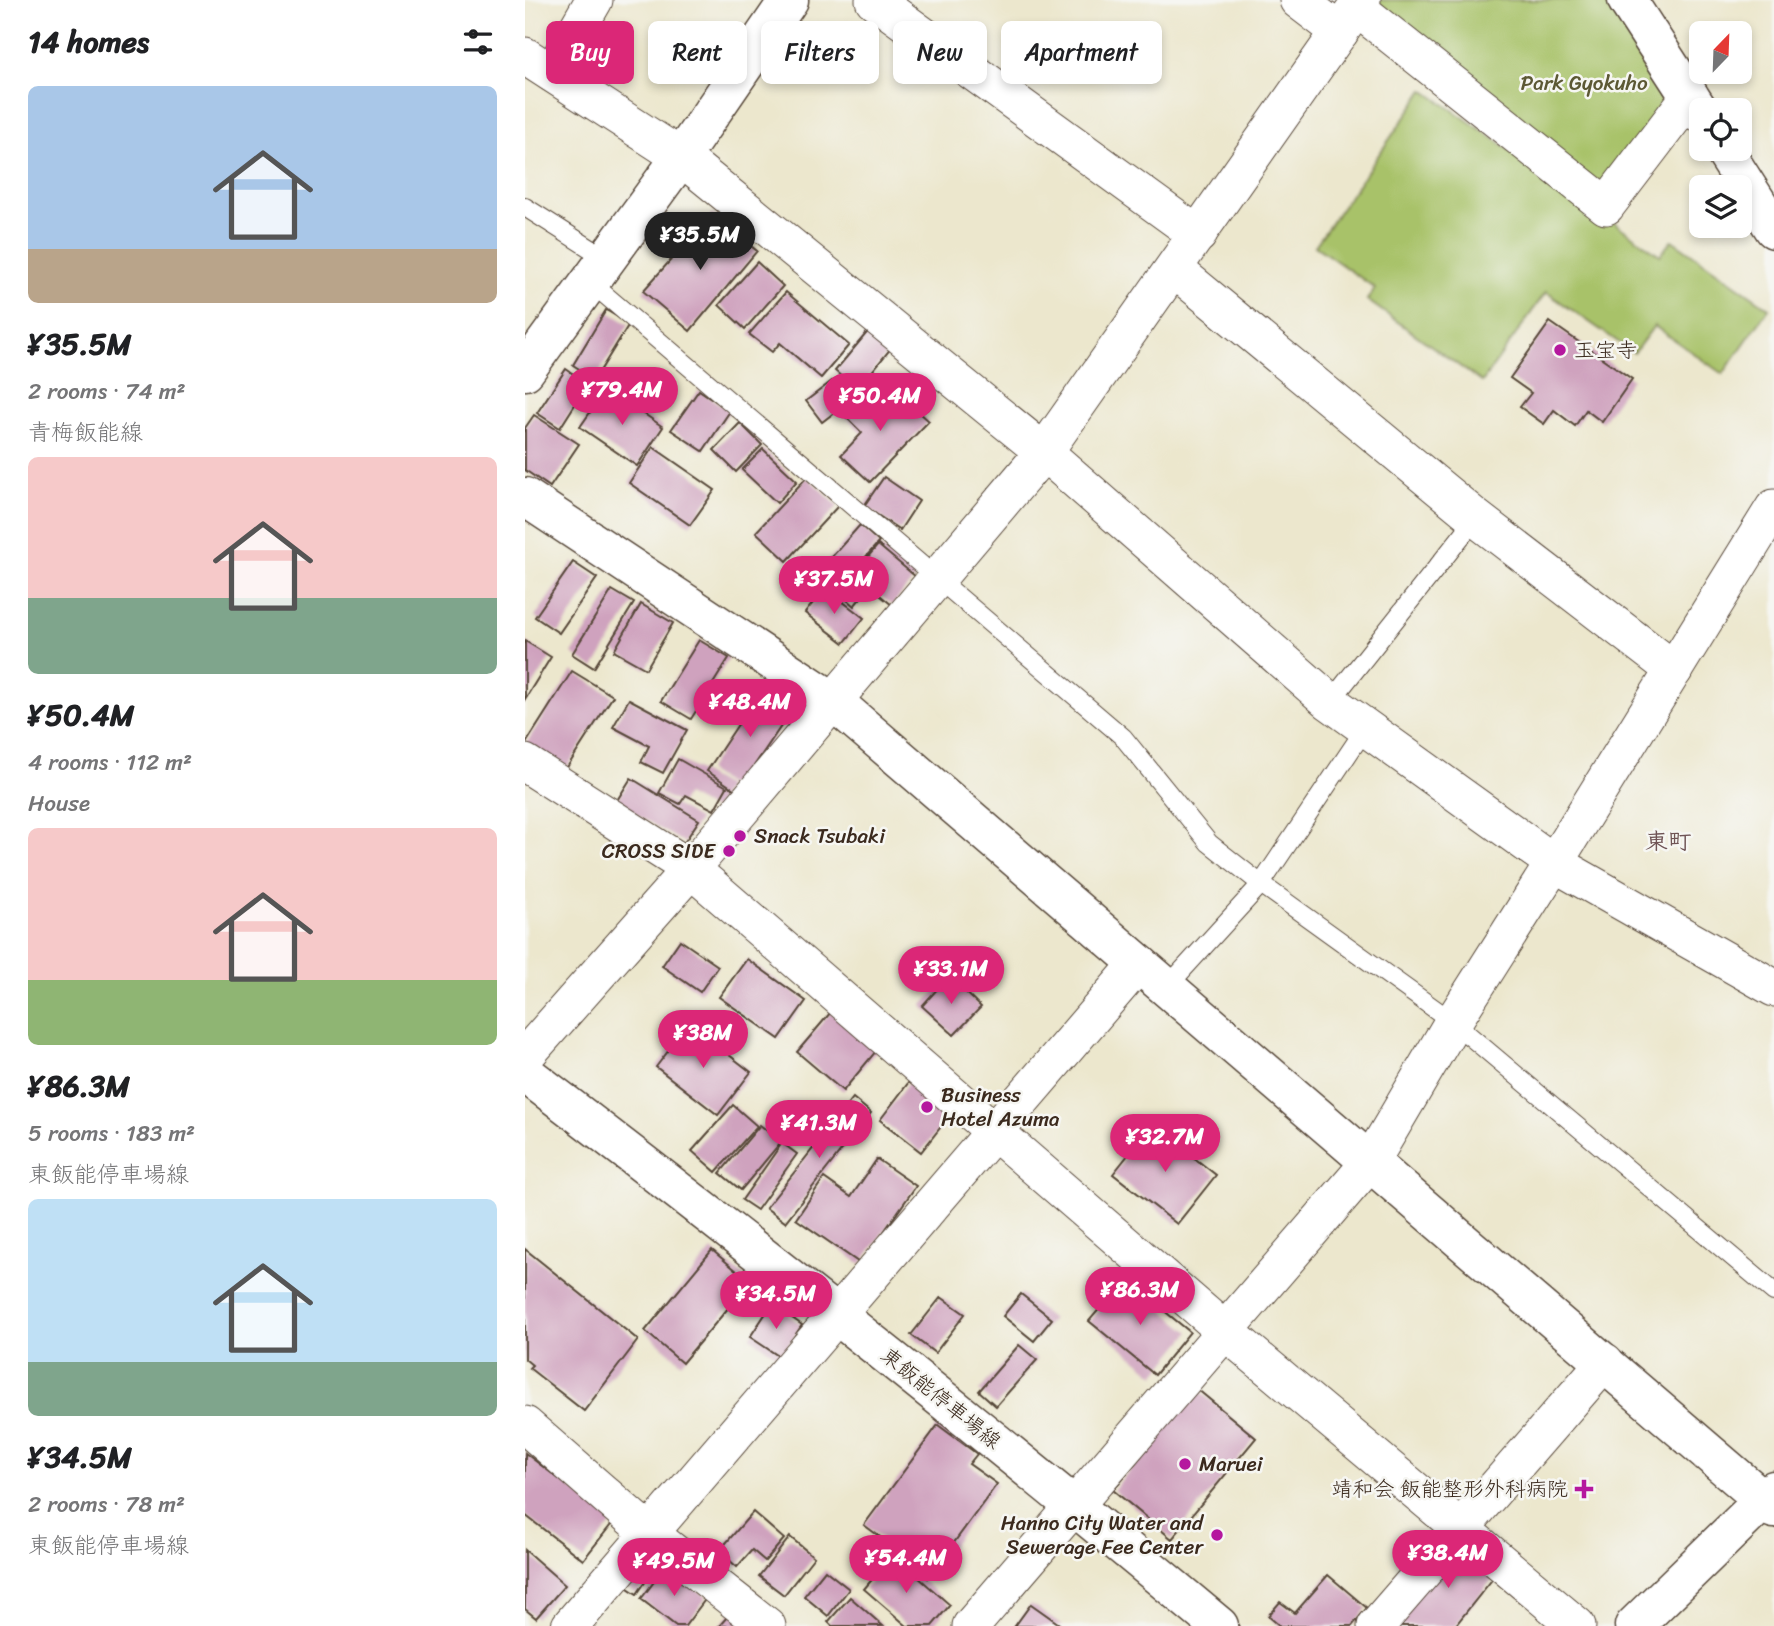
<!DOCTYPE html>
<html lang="en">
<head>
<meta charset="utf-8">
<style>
  body { margin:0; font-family:Sriracha,"Klee One",sans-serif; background:#f2f2f2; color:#202124; height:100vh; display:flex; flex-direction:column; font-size:26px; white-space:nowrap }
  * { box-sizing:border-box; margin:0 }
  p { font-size:23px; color:#757577 }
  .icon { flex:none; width:38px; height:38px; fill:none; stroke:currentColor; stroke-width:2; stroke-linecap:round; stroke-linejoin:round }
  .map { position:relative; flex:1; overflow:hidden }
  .side { display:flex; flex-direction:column; background:#fff; width:525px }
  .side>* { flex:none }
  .guide { position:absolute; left:21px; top:21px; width:665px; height:63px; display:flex; gap:14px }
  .needle { width:46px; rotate:23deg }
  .fabs { position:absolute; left:1164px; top:21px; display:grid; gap:14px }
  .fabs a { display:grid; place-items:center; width:63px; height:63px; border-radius:10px; background:#fff; box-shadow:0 4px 10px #0003; font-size:35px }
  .price { position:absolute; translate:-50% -60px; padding:0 16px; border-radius:24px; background:#db2777; color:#fff; font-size:23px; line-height:46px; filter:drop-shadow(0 2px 4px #0008) }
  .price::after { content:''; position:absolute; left:50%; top:42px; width:21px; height:16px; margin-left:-10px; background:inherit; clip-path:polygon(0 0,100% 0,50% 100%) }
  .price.selected { background:#222; color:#fff }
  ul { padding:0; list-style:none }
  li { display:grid; align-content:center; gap:14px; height:371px; padding:0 28px }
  li span { display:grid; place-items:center; height:217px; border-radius:10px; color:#555 }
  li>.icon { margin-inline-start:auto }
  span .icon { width:126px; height:126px; fill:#fffc; stroke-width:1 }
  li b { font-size:30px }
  h2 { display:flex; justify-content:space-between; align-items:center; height:84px; padding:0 28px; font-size:30px }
  .tag { padding:0 24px; border-radius:10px; background:#fff; box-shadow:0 4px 10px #0003; font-size:24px; line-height:63px }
  .tag.selected { background:#db2777; color:#fff }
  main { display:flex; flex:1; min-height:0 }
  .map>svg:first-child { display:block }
  .green { fill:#a8c269; stroke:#727644; stroke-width:2 }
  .building { fill:#cfa2be }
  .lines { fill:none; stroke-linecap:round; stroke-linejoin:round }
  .lane-casing { stroke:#564638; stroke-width:20 }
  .street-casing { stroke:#564638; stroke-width:39 }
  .secondary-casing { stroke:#564638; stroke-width:41 }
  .primary-casing { stroke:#564638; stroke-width:41 }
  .lane { stroke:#fff; stroke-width:18 }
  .street { stroke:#fff; stroke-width:37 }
  .secondary { stroke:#fff; stroke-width:38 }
  .primary { stroke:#fff; stroke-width:38 }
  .poi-dot { fill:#b5179e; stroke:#f6f6f2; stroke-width:2.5 }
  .labels { text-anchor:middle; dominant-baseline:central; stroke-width:5; stroke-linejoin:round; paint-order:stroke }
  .park-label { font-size:21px; fill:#5c5834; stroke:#f6f6f2 }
  .poi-label { font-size:21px; fill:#3b2a1e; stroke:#f6f6f2; text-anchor:start }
  .street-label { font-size:21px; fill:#3b2a1e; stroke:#f6f6f2 }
  .neighbourhood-label { font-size:23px; font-weight:bold; fill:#6f5456; stroke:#f6f6f2 }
</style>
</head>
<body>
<main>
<section class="side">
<h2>14 homes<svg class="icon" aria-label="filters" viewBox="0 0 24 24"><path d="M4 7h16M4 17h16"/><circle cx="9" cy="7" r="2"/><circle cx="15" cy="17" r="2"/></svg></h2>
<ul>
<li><span style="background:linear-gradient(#a9c7e8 75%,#b9a48a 0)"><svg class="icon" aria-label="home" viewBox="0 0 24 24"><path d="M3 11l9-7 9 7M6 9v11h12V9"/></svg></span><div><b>¥35.5M</b><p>2 rooms · 74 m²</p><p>青梅飯能線</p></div></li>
<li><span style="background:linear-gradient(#f6c9c9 65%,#7fa58c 0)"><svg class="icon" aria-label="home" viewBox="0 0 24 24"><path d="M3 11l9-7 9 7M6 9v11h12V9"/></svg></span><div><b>¥50.4M</b><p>4 rooms · 112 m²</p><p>House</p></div></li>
<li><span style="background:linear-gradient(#f6c9c9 70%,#8fb573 0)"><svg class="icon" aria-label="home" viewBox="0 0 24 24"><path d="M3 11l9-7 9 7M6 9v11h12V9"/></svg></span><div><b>¥86.3M</b><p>5 rooms · 183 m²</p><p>東飯能停車場線</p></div></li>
<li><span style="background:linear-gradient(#bfe0f5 75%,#7fa58c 0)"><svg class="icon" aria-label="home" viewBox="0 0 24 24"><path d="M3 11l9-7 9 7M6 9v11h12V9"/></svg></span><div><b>¥34.5M</b><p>2 rooms · 78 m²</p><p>東飯能停車場線</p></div></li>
</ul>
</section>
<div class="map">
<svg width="1249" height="1626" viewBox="0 0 1249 1626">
  <rect width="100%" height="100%" fill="#f6f6f2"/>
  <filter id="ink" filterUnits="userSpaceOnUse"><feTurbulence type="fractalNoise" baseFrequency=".0143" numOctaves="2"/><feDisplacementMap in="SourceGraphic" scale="14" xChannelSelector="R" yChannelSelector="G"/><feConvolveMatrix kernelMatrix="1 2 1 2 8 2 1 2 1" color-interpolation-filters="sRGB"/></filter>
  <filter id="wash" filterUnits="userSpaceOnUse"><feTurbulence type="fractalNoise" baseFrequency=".00686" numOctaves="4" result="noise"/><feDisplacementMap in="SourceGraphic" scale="28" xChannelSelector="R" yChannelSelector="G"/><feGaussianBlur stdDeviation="1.57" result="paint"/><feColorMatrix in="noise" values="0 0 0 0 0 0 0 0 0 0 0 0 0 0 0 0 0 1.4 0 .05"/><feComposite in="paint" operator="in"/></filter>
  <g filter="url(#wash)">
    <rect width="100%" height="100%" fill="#ece7cd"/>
    <!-- green -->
    <g class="green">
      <path d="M 837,0 L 1102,0 L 1165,96 L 1081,206 Z"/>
      <path d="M 899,90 L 1135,255 L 1147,240 L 1244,308 L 1198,374 L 1129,326 L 1109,353 L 1021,292 L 957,382 L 842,300 L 850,288 L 790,246 Z"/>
    </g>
    <g id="blocks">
      <!-- building -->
      <g class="building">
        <path d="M 187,214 L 232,251 L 165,331 L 118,291 Z"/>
        <path d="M 232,262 L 258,286 L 220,329 L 194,305 Z"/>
        <path d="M 261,292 L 324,345 L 296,378 L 255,343 L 247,352 L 224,334 Z"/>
        <path d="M 81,310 L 104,324 L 70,379 L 48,365 Z"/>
        <path d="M 1025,322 L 1107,379 L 1077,422 L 1061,410 L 1050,426 L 1029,410 L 1019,424 L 995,407 L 1006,393 L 985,378 Z"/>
        <path d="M 345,329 L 367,347 L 332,390 L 310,371 Z"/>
        <path d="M 41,369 L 63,384 L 35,428 L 12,413 Z"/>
        <path d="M 307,381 L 323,402 L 297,422 L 281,401 Z"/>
        <path d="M 349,386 L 378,414 L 386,405 L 404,421 L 345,482 L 316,455 L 337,433 L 320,416 Z"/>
        <path d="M 82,388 L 138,427 L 112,466 L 55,427 Z"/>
        <path d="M 174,390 L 205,411 L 178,451 L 146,430 Z"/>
        <path d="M 9,415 L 54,444 L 25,487 L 0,470 L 0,428 Z"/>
        <path d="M 215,423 L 237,445 L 211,472 L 189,450 Z"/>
        <path d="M 128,447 L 190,490 L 165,525 L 104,483 Z"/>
        <path d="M 238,449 L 272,481 L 252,503 L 217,470 Z"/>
        <path d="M 282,477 L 313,506 L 262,561 L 231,532 Z"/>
        <path d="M 359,477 L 394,501 L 375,530 L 339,506 Z"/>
        <path d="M 335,525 L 354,542 L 314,587 L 295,570 Z"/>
        <path d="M 353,545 L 391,577 L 367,605 L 345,587 L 329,606 L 313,592 Z"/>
        <path d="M 48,562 L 72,578 L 34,633 L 10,617 Z"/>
        <path d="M 300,588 L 339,618 L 319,643 L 280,613 Z"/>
        <path d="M 87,590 L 109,603 L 69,668 L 47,654 Z"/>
        <path d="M 116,604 L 148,623 L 121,669 L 89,651 Z"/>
        <path d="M 174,640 L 204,658 L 166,719 L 136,701 Z"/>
        <path d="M 0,641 L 26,657 L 0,699 Z"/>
        <path d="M 47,671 L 88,696 L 39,772 L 0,745 Z"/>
        <path d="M 238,687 L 269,707 L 212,791 L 182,771 Z"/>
        <path d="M 104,699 L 162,730 L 138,773 L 116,762 L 124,746 L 88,727 Z"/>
        <path d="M 153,759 L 202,787 L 189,810 L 161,795 L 155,804 L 134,793 Z"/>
        <path d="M 106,778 L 174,820 L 159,843 L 91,802 Z"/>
        <path d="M 155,940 L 193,966 L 175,992 L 137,966 Z"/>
        <path d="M 222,959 L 281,1001 L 254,1039 L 194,997 Z"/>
        <path d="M 424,976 L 456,1007 L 429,1035 L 397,1006 Z"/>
        <path d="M 306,1012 L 352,1050 L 318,1091 L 272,1052 Z"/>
        <path d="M 164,1024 L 226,1072 L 193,1115 L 131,1067 Z"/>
        <path d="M 384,1082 L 426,1114 L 396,1152 L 355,1120 Z"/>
        <path d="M 328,1098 L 346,1113 L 260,1222 L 241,1208 Z"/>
        <path d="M 208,1105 L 232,1126 L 191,1172 L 167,1151 Z"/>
        <path d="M 235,1125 L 256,1142 L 216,1190 L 195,1173 Z"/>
        <path d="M 627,1125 L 691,1175 L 652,1224 L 588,1174 Z"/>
        <path d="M 257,1143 L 272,1154 L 232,1210 L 217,1200 Z"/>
        <path d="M 352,1159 L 391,1186 L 336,1264 L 271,1219 L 299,1178 L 326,1197 Z"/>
        <path d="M 0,1249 L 113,1340 L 59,1411 L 4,1368 L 7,1365 L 0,1359 Z"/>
        <path d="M 187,1250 L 225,1282 L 157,1363 L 120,1331 Z"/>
        <path d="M 600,1279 L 665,1332 L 630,1375 L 564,1321 Z"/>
        <path d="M 496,1294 L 527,1319 L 509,1341 L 478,1316 Z"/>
        <path d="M 416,1297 L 440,1314 L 410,1353 L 386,1335 Z"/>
        <path d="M 247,1304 L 277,1325 L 255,1357 L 225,1337 Z"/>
        <path d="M 494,1345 L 512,1360 L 471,1406 L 454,1391 Z"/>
        <path d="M 672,1389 L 731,1438 L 647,1539 L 588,1490 Z"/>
        <path d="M 413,1425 L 452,1454 L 444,1464 L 472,1484 L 403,1578 L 379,1560 L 381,1556 L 339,1525 Z"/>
        <path d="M 0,1453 L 89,1521 L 58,1560 L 0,1515 Z"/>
        <path d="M 228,1512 L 259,1539 L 240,1561 L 227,1550 L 212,1567 L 194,1551 Z"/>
        <path d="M 265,1537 L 289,1557 L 259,1595 L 234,1576 Z"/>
        <path d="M 127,1539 L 142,1550 L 112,1594 L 97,1584 Z"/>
        <path d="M 932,1540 L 973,1572 L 930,1626 L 864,1626 Z"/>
        <path d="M 0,1550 L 40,1585 L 11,1618 L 0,1609 Z"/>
        <path d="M 368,1555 L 425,1605 L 407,1626 L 382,1626 L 339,1589 Z"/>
        <path d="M 141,1566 L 182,1597 L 160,1626 L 151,1626 L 116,1599 Z"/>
        <path d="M 300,1570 L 324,1589 L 303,1616 L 279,1596 Z"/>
        <path d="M 803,1575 L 842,1608 L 827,1626 L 755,1626 L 743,1616 L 755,1602 L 770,1613 Z"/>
        <path d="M 325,1597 L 358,1626 L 307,1626 L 303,1622 Z"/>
        <path d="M 506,1604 L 537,1626 L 490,1626 Z"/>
        <path d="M 211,1607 L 233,1626 L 194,1626 Z"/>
      </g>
    </g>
  </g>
  <g filter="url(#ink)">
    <use href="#blocks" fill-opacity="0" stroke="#564638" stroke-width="2"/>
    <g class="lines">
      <defs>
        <g id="lane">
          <path d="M 0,207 L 82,259"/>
          <path d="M 65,282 L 598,737 L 684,843 L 736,884 L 928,1022 L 1249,1292"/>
          <path d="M 805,702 L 951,518"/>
          <path d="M 642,987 L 736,884 L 840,729"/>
        </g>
        <g id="street">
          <path d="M 349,0 L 673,235"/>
          <path d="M 773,0 L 815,32"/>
          <path d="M 832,8 L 1081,206 L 1165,96"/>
          <path d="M 0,56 L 156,157 L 519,452 L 805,702 L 1029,863 L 1249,988"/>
          <path d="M 27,73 L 69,0"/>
          <path d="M 649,269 L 951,518 L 1149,670"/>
          <path d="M 0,763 L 166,869 L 700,1331 L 1052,1626"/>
          <path d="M 0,1056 L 166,869 L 519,452 L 837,0"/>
          <path d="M 0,1425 L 124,1533 L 242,1626"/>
          <path d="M 45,1626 L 614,963"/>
          <path d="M 446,1626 L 846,1161 L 928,1022 L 1029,863 L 1249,508"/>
          <path d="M 851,1626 L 1080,1362"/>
        </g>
        <g id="secondary">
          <path d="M 1102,0 L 1176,114"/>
          <path d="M 1198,149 L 1249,229"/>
          <path d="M 0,497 L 308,701 L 1249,1509"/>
          <path d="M 0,1073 C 235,1252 467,1436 694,1626"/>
          <path d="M 1109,1626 L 1249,1490"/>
        </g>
        <path id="primary" d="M 0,371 L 156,157 L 264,0"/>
      </defs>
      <!-- lane casing -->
      <use href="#lane" class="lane-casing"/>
      <!-- street casing -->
      <use href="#street" class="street-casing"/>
      <!-- secondary casing -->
      <use href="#secondary" class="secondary-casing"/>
      <!-- primary casing -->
      <use href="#primary" class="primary-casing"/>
      <!-- lane -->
      <use href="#lane" class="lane"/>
      <!-- street -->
      <use href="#street" class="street"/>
      <!-- secondary -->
      <use href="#secondary" class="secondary"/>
      <!-- primary -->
      <use href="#primary" class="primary"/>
    </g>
  </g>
  <!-- markers -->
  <g class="poi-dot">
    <circle cx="1035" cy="350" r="7"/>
    <circle cx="215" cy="836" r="7"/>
    <circle cx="204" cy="851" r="7"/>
    <circle cx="402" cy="1107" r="7"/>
    <circle cx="660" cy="1464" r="7"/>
    <path d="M1055.5 1478.5h7v7h7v7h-7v7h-7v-7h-7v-7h7z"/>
    <circle cx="692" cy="1535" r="7"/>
  </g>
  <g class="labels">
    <!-- park labels -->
    <g class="park-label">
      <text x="1059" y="83">Park Gyokuho</text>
    </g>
    <!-- poi labels -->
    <g class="poi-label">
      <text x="1049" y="350">玉宝寺</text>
      <text x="229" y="836">Snack Tsubaki</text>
      <text x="190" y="851" text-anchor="end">CROSS SIDE</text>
      <text x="416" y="1095">Business<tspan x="416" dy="24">Hotel Azuma</tspan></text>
      <text x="674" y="1464">Maruei</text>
      <text x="1043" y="1489" text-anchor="end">靖和会 飯能整形外科病院</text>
      <text x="678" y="1523" text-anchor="end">Hanno City Water and<tspan x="678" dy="24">Sewerage Fee Center</tspan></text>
    </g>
    <!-- street labels -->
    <g class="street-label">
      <text transform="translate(416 1398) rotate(39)">東飯能停車場線</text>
    </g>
    <!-- neighbourhood labels -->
    <g class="neighbourhood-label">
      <text x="1143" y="841">東町</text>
    </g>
  </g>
</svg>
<div class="fabs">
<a><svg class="needle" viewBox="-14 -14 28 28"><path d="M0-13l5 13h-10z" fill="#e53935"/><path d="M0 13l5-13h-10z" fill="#757577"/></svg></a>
<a><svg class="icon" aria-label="locate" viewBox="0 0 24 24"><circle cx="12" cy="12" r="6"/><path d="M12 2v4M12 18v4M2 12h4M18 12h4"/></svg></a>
<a><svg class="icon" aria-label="layers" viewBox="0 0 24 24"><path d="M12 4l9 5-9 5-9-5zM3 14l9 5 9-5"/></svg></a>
</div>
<b class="price selected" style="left:175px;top:272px">¥35.5M</b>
<b class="price" style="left:97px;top:427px">¥79.4M</b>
<b class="price" style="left:355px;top:433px">¥50.4M</b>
<b class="price" style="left:309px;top:616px">¥37.5M</b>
<b class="price" style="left:225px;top:739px">¥48.4M</b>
<b class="price" style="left:426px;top:1006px">¥33.1M</b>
<b class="price" style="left:178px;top:1070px">¥38M</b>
<b class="price" style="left:294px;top:1160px">¥41.3M</b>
<b class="price" style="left:640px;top:1174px">¥32.7M</b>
<b class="price" style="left:615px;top:1327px">¥86.3M</b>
<b class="price" style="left:251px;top:1331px">¥34.5M</b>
<b class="price" style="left:923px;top:1590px">¥38.4M</b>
<b class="price" style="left:381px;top:1595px">¥54.4M</b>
<b class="price" style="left:149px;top:1598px">¥49.5M</b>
<div class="guide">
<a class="tag selected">Buy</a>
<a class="tag">Rent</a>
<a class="tag">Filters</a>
<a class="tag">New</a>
<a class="tag">Apartment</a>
</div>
</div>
</main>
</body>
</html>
